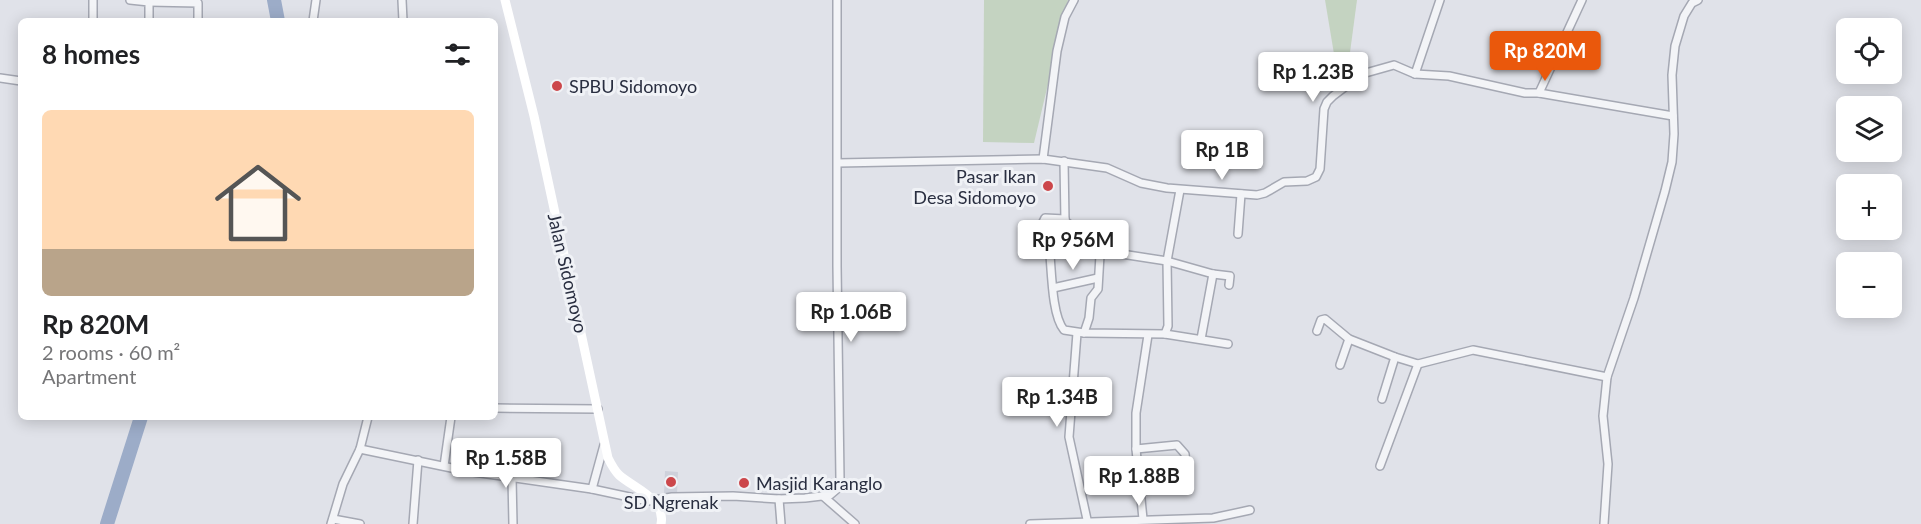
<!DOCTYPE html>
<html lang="en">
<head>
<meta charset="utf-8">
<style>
  body { margin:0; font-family:Lato,sans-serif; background:#f2f2f2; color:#202124; height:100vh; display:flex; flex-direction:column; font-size:22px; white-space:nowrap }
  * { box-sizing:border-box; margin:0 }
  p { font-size:20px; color:#757577 }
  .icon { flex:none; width:33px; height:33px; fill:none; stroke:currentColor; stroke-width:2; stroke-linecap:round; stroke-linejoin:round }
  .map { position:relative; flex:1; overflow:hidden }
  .drawer { position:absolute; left:18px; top:18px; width:480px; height:402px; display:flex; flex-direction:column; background:#fff; border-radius:9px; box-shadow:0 3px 15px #0003 }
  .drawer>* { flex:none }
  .tools { position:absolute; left:1836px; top:18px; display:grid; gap:12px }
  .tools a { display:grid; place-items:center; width:66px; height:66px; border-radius:9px; background:#fff; box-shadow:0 3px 15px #0003; font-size:30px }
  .price { position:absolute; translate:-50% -51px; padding:0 14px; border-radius:6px; background:#fff; color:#222; font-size:20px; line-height:39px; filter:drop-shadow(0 2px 3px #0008) }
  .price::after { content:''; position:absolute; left:50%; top:36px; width:18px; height:14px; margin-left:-9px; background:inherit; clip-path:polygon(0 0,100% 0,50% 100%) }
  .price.current { background:#ea580c; color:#fff }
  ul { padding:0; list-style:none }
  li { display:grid; align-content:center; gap:12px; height:318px; padding:0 24px }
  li+li { border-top:2px solid #e0e0e0 }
  li span { display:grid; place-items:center; height:186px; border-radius:9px; color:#555 }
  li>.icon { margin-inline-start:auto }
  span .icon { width:108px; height:108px; fill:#fffc; stroke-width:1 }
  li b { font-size:26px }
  h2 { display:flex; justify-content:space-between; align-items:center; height:72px; padding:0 24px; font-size:26px }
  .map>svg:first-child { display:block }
  .built { fill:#ced1db }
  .green { fill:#c4d3c1 }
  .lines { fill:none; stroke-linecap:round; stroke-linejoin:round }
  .river { stroke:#9cacc8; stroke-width:14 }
  .minor-casing { stroke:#a5a8b3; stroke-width:10 }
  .minor { stroke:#f3f4f7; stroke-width:7 }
  .secondary { stroke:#fff; stroke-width:9 }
  .poi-dot { fill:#cc474b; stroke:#f0f2f6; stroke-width:2 }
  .labels { text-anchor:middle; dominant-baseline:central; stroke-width:6; stroke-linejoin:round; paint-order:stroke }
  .poi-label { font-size:18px; fill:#292e40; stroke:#f0f2f6; text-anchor:start }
  .street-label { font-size:18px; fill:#292e40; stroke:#f0f2f6 }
</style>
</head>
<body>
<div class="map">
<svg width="1921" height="524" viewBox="0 0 1921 524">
  <rect width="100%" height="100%" fill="#e0e2e9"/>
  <!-- built -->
  <g class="built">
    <path d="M 665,471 L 678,472 L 677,494 L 664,493 Z"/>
    <path d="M 812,478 L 832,478 L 832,491 L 812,493 Z"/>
  </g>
  <!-- green -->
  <g class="green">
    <path d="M 984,0 L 1068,0 L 1034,143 L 983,142 Z"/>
    <path d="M 1325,0 L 1357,0 L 1349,60 L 1335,60 Z"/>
  </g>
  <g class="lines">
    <!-- river -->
    <g class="river">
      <path d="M 274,0 L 278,21"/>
      <path d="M 107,524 L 141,417"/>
    </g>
    <defs>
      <g id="minor">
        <path d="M 93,0 L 93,21"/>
        <path d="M 130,0 L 149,2 L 149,21"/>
        <path d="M 402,0 L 403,21"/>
        <path d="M 149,2 L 198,3 L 198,21"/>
        <path d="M 313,21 L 316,0"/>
        <path d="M 1415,74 L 1440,0"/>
        <path d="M 0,78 L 21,81"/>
        <path d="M 1539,93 L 1582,0"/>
        <path d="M 1043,159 L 1057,51 L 1065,17 L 1074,0"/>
        <path d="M 1064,161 L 1065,221 L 1070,225 L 1101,231 L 1102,251"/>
        <path d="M 838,163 L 1043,159 L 1107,168 L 1141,183 L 1167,188 L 1257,195 L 1265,193 L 1284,182 L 1307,181 L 1316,177 L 1320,169 L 1324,109 L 1327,102 L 1333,96 L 1362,74 L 1394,65 L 1415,74 L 1449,76 L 1525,93 L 1539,93 L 1673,116"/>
        <path d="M 1065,219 L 1045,218 L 1042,224 C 1044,229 1047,230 1048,236 C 1052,258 1050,314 1064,330 L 1084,333 L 1165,334 L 1228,344"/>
        <path d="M 1238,234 L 1241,194"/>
        <path d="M 1053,288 L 1098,278"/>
        <path d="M 1317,331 L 1321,320 L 1325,319 L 1349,339 L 1395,357 L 1418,364 L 1473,350 L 1607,377"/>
        <path d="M 1077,333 L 1069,437 L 1088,524"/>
        <path d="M 1084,333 L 1089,318 L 1091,298 L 1098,289 L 1100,255 L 1102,251 L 1167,261 L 1213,274 L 1230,276 L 1229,285"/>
        <path d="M 1165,334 L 1168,326 L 1167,261 L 1180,190"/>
        <path d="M 1201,339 L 1213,274"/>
        <path d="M 1340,365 L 1349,339"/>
        <path d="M 1382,399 L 1395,357"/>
        <path d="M 495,408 L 598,409"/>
        <path d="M 360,449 L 466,471 L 592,489 L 648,501 L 672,497 L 733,496 L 779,499 L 805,498 L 830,495 L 837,489 L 840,479 L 837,266 L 837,0"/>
        <path d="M 1136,449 L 1177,445 L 1185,454 L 1188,479"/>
        <path d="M 444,466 L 451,417"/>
        <path d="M 1380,466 L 1418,364"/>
        <path d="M 512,478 L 513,524"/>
        <path d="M 592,489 L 604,445"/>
        <path d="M 823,496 L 855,524"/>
        <path d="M 779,499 L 781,524"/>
        <path d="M 333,519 L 360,524"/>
        <path d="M 1143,519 L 1136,449 L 1136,413 L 1148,335"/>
        <path d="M 331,524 L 343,484 L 360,449 L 368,417"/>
        <path d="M 413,524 L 418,460"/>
        <path d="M 1030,524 L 1213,518 L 1250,510"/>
        <path d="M 1604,524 L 1608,464 L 1603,416 L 1607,377 L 1634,298 L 1665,191 L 1672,162 L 1674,134 L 1672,75 L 1675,46 L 1684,16 L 1692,3 L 1698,0"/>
      </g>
    </defs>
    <!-- minor casing -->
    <use href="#minor" class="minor-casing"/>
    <!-- minor -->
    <use href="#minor" class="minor"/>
    <!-- secondary -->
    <path class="secondary" d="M 505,0 L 534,116 L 608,458 C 611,464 614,470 619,475 C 635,489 666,499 661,524"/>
  </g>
  <!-- markers -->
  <g class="poi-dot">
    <circle cx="557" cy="86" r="6"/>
    <circle cx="1048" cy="186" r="6"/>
    <circle cx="671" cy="482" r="6"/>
    <circle cx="744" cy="483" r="6"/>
  </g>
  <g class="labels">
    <!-- poi labels -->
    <g class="poi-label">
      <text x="569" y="86">SPBU Sidomoyo</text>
      <text x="1036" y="176" text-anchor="end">Pasar Ikan<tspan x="1036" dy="21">Desa Sidomoyo</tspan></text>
      <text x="756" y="483">Masjid Karanglo</text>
      <text x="671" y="502" text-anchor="middle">SD Ngrenak</text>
    </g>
    <!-- street labels -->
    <g class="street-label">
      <text transform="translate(568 273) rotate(77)">Jalan Sidomoyo</text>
    </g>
  </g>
</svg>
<div class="tools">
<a><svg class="icon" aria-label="locate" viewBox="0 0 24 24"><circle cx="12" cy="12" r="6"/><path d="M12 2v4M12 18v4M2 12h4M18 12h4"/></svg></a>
<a><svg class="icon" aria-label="layers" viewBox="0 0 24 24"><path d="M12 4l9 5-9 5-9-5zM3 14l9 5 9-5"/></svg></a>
<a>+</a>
<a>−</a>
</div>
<b class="price current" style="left:1545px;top:82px">Rp 820M</b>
<b class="price" style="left:1313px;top:103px">Rp 1.23B</b>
<b class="price" style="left:1222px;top:181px">Rp 1B</b>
<b class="price" style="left:1073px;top:271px">Rp 956M</b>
<b class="price" style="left:851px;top:343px">Rp 1.06B</b>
<b class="price" style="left:1057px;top:428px">Rp 1.34B</b>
<b class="price" style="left:506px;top:489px">Rp 1.58B</b>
<b class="price" style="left:1139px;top:507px">Rp 1.88B</b>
<section class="drawer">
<h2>8 homes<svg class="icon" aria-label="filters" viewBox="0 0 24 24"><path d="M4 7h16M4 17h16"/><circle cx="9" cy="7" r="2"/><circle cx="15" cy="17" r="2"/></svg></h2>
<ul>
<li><span style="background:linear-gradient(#ffd9b3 75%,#b9a48a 0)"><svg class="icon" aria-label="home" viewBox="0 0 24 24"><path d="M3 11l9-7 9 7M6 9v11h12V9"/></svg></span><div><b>Rp 820M</b><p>2 rooms · 60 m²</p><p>Apartment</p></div></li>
</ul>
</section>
</div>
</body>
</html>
